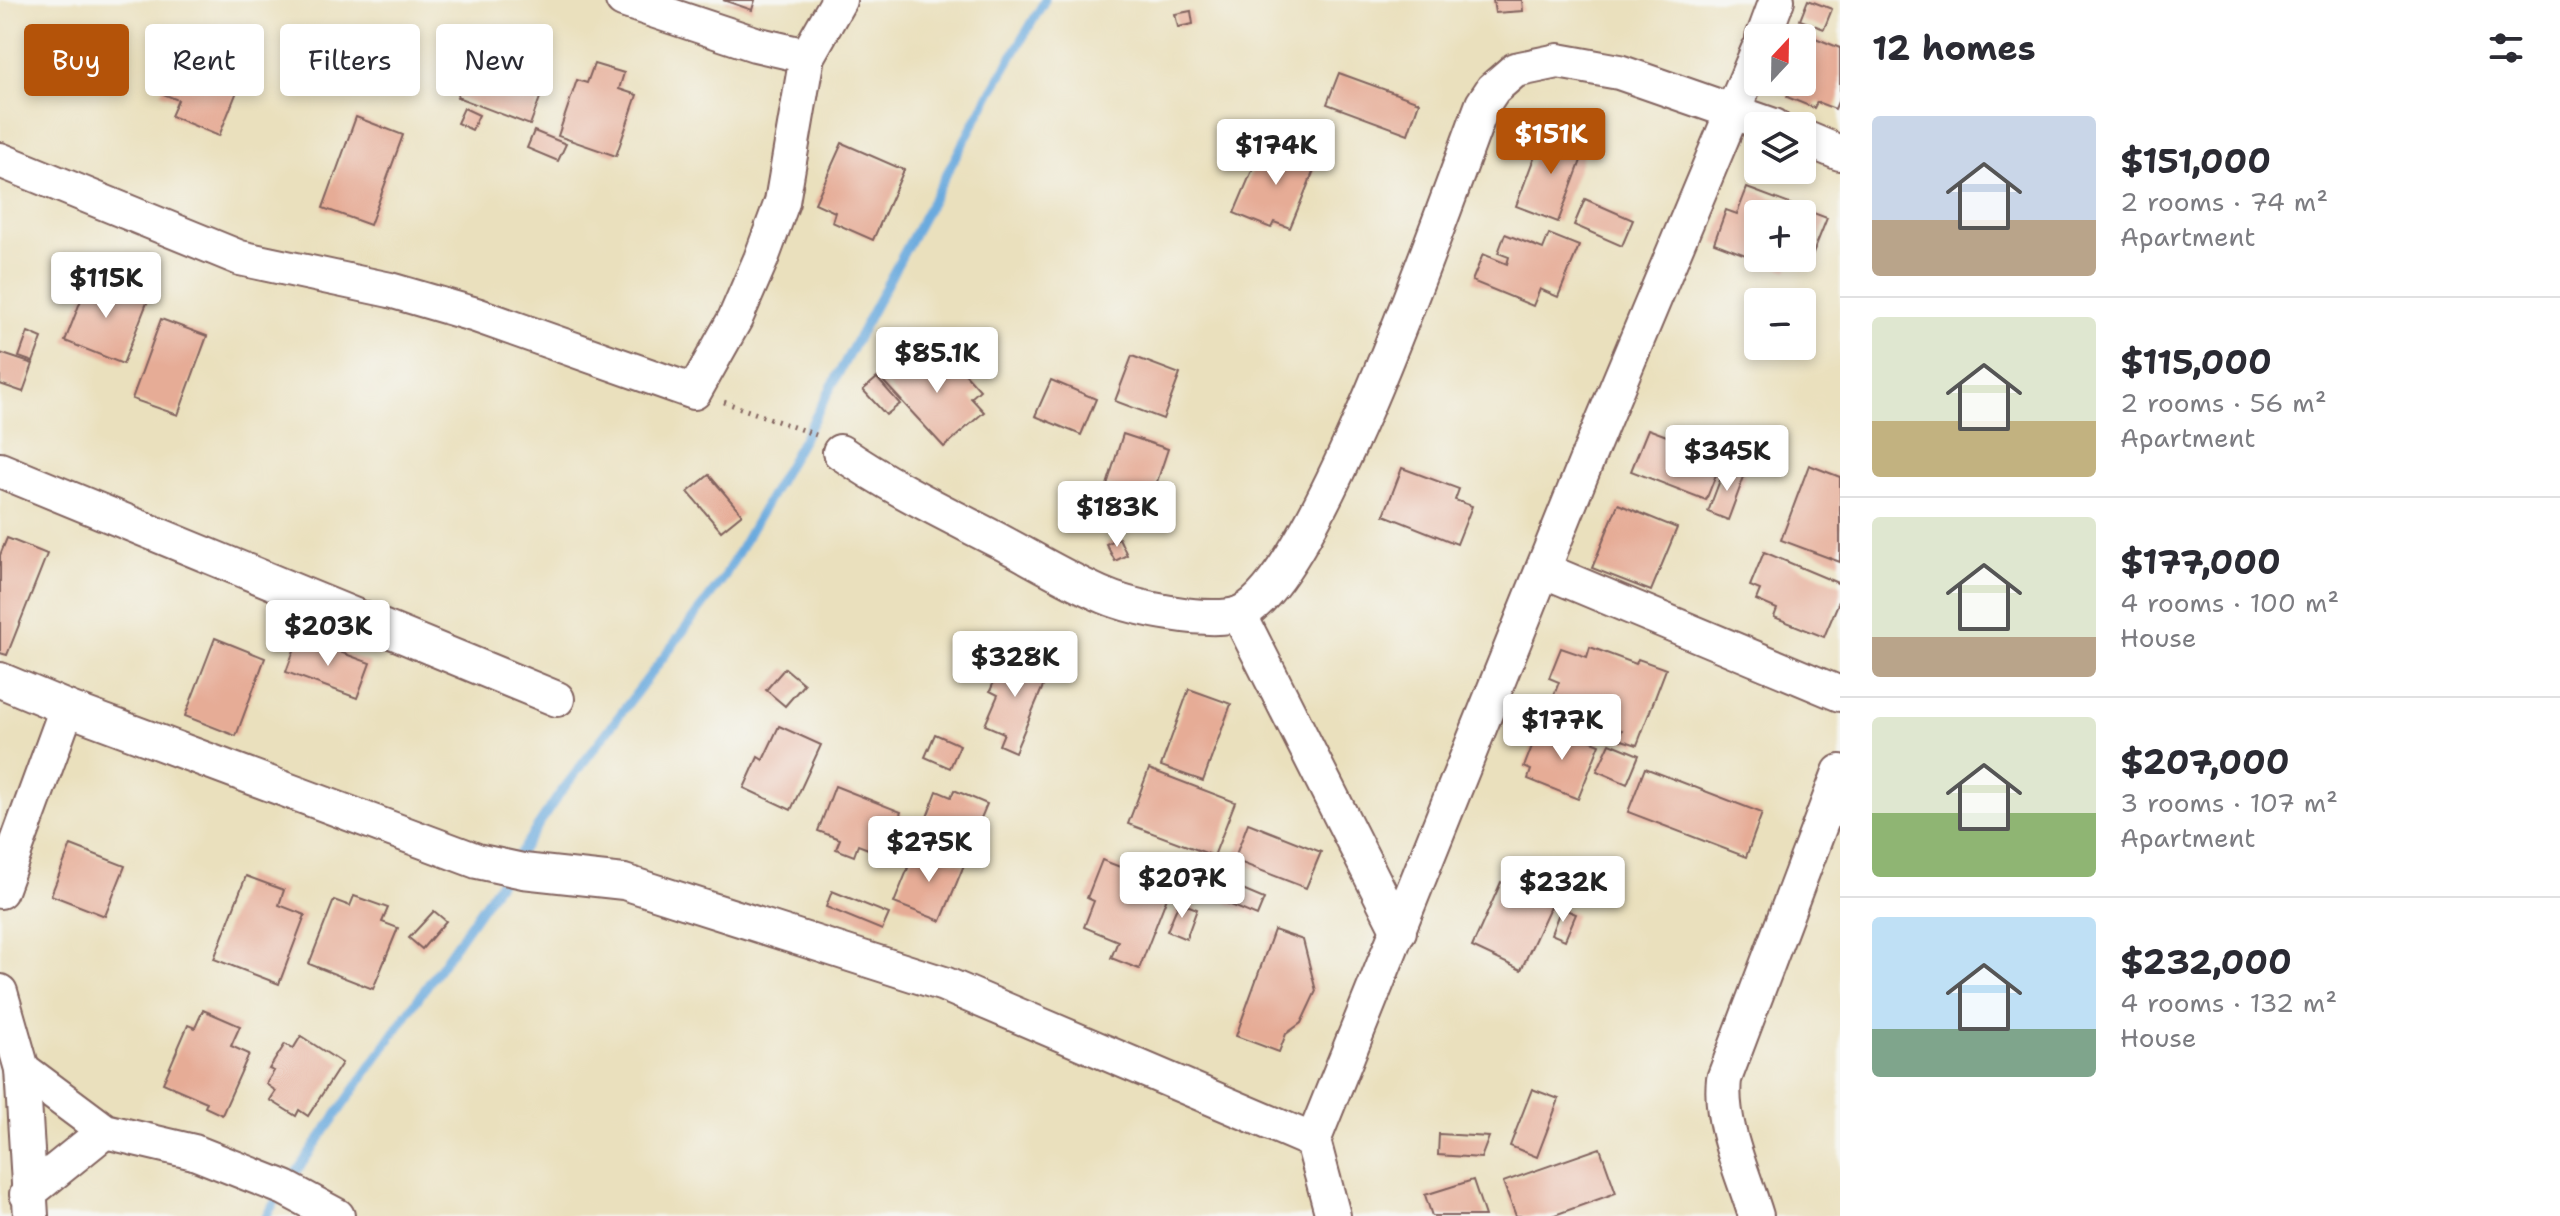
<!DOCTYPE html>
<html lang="en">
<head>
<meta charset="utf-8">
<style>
  body { margin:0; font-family:"Shantell Sans",sans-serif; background:#f7f7f7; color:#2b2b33; height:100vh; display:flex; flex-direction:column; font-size:30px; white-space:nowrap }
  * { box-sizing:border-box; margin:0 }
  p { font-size:26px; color:#7c7c81 }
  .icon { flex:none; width:44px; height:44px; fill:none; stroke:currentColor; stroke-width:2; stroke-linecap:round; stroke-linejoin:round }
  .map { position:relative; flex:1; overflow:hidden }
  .panel { display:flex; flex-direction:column; background:#fff; width:720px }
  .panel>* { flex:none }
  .guide { position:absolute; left:24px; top:24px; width:760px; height:72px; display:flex; gap:16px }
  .needle { width:52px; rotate:22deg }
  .tools { position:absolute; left:1744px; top:24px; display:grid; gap:16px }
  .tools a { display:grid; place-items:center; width:72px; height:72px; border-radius:8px; background:#fff; box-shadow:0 4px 12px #0003; font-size:40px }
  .price { position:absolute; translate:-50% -68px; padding:0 18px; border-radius:8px; background:#fff; color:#222; font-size:26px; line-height:52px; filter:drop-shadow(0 2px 4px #0008) }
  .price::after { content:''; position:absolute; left:50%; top:48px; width:24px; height:18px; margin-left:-12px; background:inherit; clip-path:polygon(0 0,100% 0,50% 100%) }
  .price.on { background:#b45309; color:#fff }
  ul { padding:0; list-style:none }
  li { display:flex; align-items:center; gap:24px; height:200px; padding:0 32px }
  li+li { border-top:2px solid #e1e1e2 }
  li span { display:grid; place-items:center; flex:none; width:224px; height:160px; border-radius:8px; color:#555 }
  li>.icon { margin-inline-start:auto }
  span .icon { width:96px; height:96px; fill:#fffc; stroke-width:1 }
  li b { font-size:34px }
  h2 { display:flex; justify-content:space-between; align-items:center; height:96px; padding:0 32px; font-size:34px }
  .pill { padding:0 28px; border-radius:8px; background:#fff; box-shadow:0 4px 12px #0003; font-size:28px; line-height:72px }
  .pill.on { background:#b45309; color:#fff }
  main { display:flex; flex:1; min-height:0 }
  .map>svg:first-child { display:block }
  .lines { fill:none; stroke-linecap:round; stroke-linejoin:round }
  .stream { stroke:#6aaade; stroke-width:9 }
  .building { fill:#e6ac96 }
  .street-casing { stroke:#82635e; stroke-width:38 }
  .path { stroke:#82635e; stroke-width:5; stroke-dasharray:2 6; stroke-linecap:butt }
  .street { stroke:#fff; stroke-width:34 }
</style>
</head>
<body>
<main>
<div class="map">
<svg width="1840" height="1216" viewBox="0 0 1840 1216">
  <rect width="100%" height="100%" fill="#f6f6f2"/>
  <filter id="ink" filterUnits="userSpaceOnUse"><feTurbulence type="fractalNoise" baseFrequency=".0125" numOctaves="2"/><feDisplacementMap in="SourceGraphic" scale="16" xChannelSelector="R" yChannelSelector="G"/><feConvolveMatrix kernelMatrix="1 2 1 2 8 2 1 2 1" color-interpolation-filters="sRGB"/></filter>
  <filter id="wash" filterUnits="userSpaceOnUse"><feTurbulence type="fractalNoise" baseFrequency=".006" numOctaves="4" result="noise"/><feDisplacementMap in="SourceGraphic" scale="32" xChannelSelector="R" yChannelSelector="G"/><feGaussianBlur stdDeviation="1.8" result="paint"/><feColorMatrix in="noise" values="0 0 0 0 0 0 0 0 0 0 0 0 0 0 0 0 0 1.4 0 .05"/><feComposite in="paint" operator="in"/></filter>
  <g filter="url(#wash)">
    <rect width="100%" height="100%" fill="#eae0bd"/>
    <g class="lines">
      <!-- stream -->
      <g class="stream">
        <path d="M 515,860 L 558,796 L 723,579 L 808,430 L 987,99 L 1045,0"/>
        <path d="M 290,1181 L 504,876"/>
        <path d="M 266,1216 L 281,1193"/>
      </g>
    </g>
    <g id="blocks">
      <!-- building -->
      <g class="building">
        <path d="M 723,0 L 755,0 L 752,10 Z"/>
        <path d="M 1493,0 L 1522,0 L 1523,11 L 1495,13 Z"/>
        <path d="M 1808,0 L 1832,9 L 1824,29 L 1800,20 Z"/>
        <path d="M 1191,11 L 1193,24 L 1178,27 L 1175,14 Z"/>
        <path d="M 506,33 L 540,46 L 533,67 L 549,73 L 530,125 L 457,97 L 478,43 L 499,51 Z"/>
        <path d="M 1803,33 L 1840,48 L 1840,97 L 1835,109 L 1817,102 L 1814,108 L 1787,97 L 1793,82 L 1802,82 Z"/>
        <path d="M 205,52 L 246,69 L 219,136 L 171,116 L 178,100 L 161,93 L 176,54 L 200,64 Z"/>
        <path d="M 594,64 L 624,73 L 619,89 L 637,95 L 616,156 L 558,136 L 577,80 L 587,83 Z"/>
        <path d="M 1339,73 L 1419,102 L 1408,134 L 1327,104 Z"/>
        <path d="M 464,108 L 479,115 L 472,130 L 457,123 Z"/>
        <path d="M 356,117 L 403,135 L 370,225 L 323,208 Z"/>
        <path d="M 534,131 L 566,144 L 558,161 L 527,148 Z"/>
        <path d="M 1544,131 L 1586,147 L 1558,222 L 1516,206 Z"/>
        <path d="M 842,143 L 904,170 L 873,240 L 832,222 L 835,212 L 815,203 Z"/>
        <path d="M 1275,145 L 1317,163 L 1290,228 L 1274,222 L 1271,228 L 1234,213 L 1262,147 L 1272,151 Z"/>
        <path d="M 1747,188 L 1827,218 L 1811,258 L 1802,254 L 1802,214 L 1758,214 L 1758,258 L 1792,258 L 1788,271 L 1714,243 L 1726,210 L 1737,214 Z"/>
        <path d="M 1585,199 L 1633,220 L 1622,246 L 1574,225 Z"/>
        <path d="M 1505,234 L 1543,249 L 1549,234 L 1579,246 L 1558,297 L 1540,289 L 1533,306 L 1472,281 L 1483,254 L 1507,264 L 1509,257 L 1498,253 Z"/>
        <path d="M 90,277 L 148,300 L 123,364 L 65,341 Z"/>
        <path d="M 161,319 L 207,336 L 178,415 L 132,399 Z"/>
        <path d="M 28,332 L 42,338 L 33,362 L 19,357 Z"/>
        <path d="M 943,349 L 980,390 L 971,398 L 984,412 L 944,447 L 884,382 L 913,356 L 924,367 Z"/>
        <path d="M 0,353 L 33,364 L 23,392 L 0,384 Z"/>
        <path d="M 1132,356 L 1180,374 L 1163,419 L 1115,401 Z"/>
        <path d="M 877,378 L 900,404 L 886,415 L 863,390 Z"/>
        <path d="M 1051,380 L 1096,399 L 1081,435 L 1035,416 Z"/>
        <path d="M 1648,429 L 1723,457 L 1706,500 L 1631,471 Z"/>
        <path d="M 1123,434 L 1168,449 L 1148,509 L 1117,499 L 1120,489 L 1107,485 Z"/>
        <path d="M 1809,465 L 1840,477 L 1840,562 L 1781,540 Z"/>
        <path d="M 1725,467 L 1745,474 L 1728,520 L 1708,512 Z"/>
        <path d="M 1402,468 L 1459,489 L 1455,500 L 1472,506 L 1457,544 L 1384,515 Z"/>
        <path d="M 709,475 L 742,514 L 721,531 L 688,492 Z"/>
        <path d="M 1618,504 L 1677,528 L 1651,591 L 1592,568 Z"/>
        <path d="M 7,538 L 47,554 L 7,655 L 0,653 L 0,555 Z"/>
        <path d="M 1119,538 L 1127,555 L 1115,561 L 1106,544 Z"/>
        <path d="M 1764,552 L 1840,584 L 1840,599 L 1824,637 L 1774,617 L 1777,609 L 1756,600 L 1760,590 L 1750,586 Z"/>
        <path d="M 299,637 L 370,663 L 357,698 L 286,672 Z"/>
        <path d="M 215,638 L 265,658 L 236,736 L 185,716 Z"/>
        <path d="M 1590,647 L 1636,664 L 1638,659 L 1666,669 L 1637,745 L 1619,739 L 1622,730 L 1551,703 L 1559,682 L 1549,678 L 1561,648 L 1587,657 Z"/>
        <path d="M 1006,654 L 1049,672 L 1015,752 L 999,745 L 1004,733 L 985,725 L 998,695 L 990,691 Z"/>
        <path d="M 785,668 L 804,684 L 785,706 L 766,690 Z"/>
        <path d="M 1189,689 L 1231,704 L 1203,781 L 1161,766 Z"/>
        <path d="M 779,726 L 821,745 L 791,810 L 744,788 L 758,757 L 763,760 Z"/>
        <path d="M 1555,727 L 1600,744 L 1578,799 L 1528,779 L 1531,770 L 1524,767 L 1536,736 L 1549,741 Z"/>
        <path d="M 935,734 L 960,745 L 950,768 L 925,757 Z"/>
        <path d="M 1610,743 L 1639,755 L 1627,784 L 1597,771 Z"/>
        <path d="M 1645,768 L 1762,813 L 1746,857 L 1628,812 Z"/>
        <path d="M 1149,769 L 1235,802 L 1214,856 L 1128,824 Z"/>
        <path d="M 835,786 L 901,812 L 884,855 L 858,845 L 854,856 L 836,849 L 840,839 L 818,831 Z"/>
        <path d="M 954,790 L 987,804 L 968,849 L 922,830 L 937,791 L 951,797 Z"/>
        <path d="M 1248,823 L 1321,852 L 1306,888 L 1234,860 Z"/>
        <path d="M 71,845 L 125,866 L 105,916 L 51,895 Z"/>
        <path d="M 917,846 L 964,865 L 941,921 L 894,903 Z"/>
        <path d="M 1102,860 L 1128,870 L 1131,864 L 1153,872 L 1146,890 L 1167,897 L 1139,969 L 1111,958 L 1118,941 L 1084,927 L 1094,901 L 1087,898 Z"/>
        <path d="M 246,876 L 284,890 L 279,905 L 305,915 L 279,984 L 214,959 Z"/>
        <path d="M 1501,882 L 1551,905 L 1521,970 L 1472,947 Z"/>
        <path d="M 1233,886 L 1264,899 L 1257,916 L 1226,903 Z"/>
        <path d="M 832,891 L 889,914 L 882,930 L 826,907 Z"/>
        <path d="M 354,896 L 388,908 L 382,922 L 398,928 L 373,989 L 309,964 L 334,900 L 350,906 Z"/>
        <path d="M 1179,902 L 1197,909 L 1186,939 L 1167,931 Z"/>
        <path d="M 1561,908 L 1576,914 L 1565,940 L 1551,934 Z"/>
        <path d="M 434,911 L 446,921 L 422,949 L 409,938 Z"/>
        <path d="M 1274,930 L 1303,940 L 1316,991 L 1301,1023 L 1286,1034 L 1279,1052 L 1236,1036 Z"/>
        <path d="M 203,1010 L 240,1026 L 231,1046 L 249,1054 L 222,1115 L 205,1107 L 207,1102 L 163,1083 L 188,1025 L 195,1028 Z"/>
        <path d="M 301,1036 L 342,1063 L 308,1116 L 299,1110 L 296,1116 L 270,1100 L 276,1091 L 266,1084 L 274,1071 L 269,1069 L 285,1044 L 293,1049 Z"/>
        <path d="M 1532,1089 L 1559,1099 L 1537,1157 L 1510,1146 Z"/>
        <path d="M 1439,1134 L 1489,1137 L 1481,1158 L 1438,1155 Z"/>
        <path d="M 1600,1148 L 1616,1193 L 1552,1216 L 1516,1216 L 1503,1182 Z"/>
        <path d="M 1473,1180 L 1485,1216 L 1432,1216 L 1425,1195 Z"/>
      </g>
    </g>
  </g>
  <g filter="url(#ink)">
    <use href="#blocks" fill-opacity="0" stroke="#82635e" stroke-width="2"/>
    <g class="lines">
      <defs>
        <g id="street">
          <path d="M 623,0 L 755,44 L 807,56"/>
          <path d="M 1763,38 L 1777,0"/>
          <path d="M 1802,137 L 1840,153"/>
          <path d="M 0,160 L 240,258 L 390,290 L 476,315 L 694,392 L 735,319 L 761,259 L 782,202 L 807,56 L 839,0"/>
          <path d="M 840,452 C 892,488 947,514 1003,543 C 1037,561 1070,581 1105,596 C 1133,608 1214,625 1241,613 C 1319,576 1447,198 1483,104 L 1493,89 L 1515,70 L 1558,61 L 1619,72 L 1774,126"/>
          <path d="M 0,470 L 557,699"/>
          <path d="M 1543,570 L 1840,694"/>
          <path d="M 1239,614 L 1399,931"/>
          <path d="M 0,680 L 67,708 L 0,891"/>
          <path d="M 67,708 L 477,861 L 523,871 L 624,882 L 944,984 L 1313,1141"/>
          <path d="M 0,992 L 22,1069 L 31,1216"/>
          <path d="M 22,1069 L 105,1131 L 194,1152 L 285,1188 L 337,1216"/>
          <path d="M 27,1194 L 105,1131"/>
          <path d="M 1333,1216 L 1313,1141 L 1590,452 L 1758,51"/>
          <path d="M 1756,1216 C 1743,1173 1719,1124 1724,1079 L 1840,772"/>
        </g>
      </defs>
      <!-- street casing -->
      <use href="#street" class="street-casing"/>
      <!-- path -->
      <path class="path" d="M 724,402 L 816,435"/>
      <!-- street -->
      <use href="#street" class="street"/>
    </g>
  </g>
</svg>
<div class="tools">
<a><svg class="needle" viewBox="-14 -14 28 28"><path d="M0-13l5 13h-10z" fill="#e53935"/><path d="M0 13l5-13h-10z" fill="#7c7c81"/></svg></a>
<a><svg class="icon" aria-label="layers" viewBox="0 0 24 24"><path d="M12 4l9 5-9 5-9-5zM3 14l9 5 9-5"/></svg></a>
<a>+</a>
<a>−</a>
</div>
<b class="price on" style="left:1551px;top:176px">$151K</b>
<b class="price" style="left:1276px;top:187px">$174K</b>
<b class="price" style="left:106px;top:320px">$115K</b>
<b class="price" style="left:937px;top:395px">$85.1K</b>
<b class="price" style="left:1727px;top:493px">$345K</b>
<b class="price" style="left:1117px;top:549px">$183K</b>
<b class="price" style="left:328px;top:668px">$203K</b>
<b class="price" style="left:1015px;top:699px">$328K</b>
<b class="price" style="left:1562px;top:762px">$177K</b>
<b class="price" style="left:929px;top:884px">$275K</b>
<b class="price" style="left:1182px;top:920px">$207K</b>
<b class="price" style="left:1563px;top:924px">$232K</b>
<div class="guide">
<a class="pill on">Buy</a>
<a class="pill">Rent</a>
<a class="pill">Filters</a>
<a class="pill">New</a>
</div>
</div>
<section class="panel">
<h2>12 homes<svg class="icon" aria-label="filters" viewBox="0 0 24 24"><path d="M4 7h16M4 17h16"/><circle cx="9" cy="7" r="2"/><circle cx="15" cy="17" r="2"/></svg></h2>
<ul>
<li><span style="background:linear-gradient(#c9d6e8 65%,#b9a48a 0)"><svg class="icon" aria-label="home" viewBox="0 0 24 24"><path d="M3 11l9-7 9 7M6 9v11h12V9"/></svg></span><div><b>$151,000</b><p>2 rooms · 74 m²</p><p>Apartment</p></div></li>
<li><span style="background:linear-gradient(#dfe7d0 65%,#c2b280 0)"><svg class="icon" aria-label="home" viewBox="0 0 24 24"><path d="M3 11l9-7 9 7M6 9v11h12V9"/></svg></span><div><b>$115,000</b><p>2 rooms · 56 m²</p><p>Apartment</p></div></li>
<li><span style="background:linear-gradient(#dfe7d0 75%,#b9a48a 0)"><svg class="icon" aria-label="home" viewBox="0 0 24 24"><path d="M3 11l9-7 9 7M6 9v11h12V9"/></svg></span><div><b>$177,000</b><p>4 rooms · 100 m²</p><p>House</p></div></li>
<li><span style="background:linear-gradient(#dfe7d0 60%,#8fb573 0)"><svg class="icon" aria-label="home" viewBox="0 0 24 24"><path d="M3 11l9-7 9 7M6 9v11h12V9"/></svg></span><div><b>$207,000</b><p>3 rooms · 107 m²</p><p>Apartment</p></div></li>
<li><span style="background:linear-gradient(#bfe0f5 70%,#7fa58c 0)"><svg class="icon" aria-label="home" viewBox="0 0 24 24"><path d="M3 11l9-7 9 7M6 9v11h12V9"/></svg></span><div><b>$232,000</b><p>4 rooms · 132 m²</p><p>House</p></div></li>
</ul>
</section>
</main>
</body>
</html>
